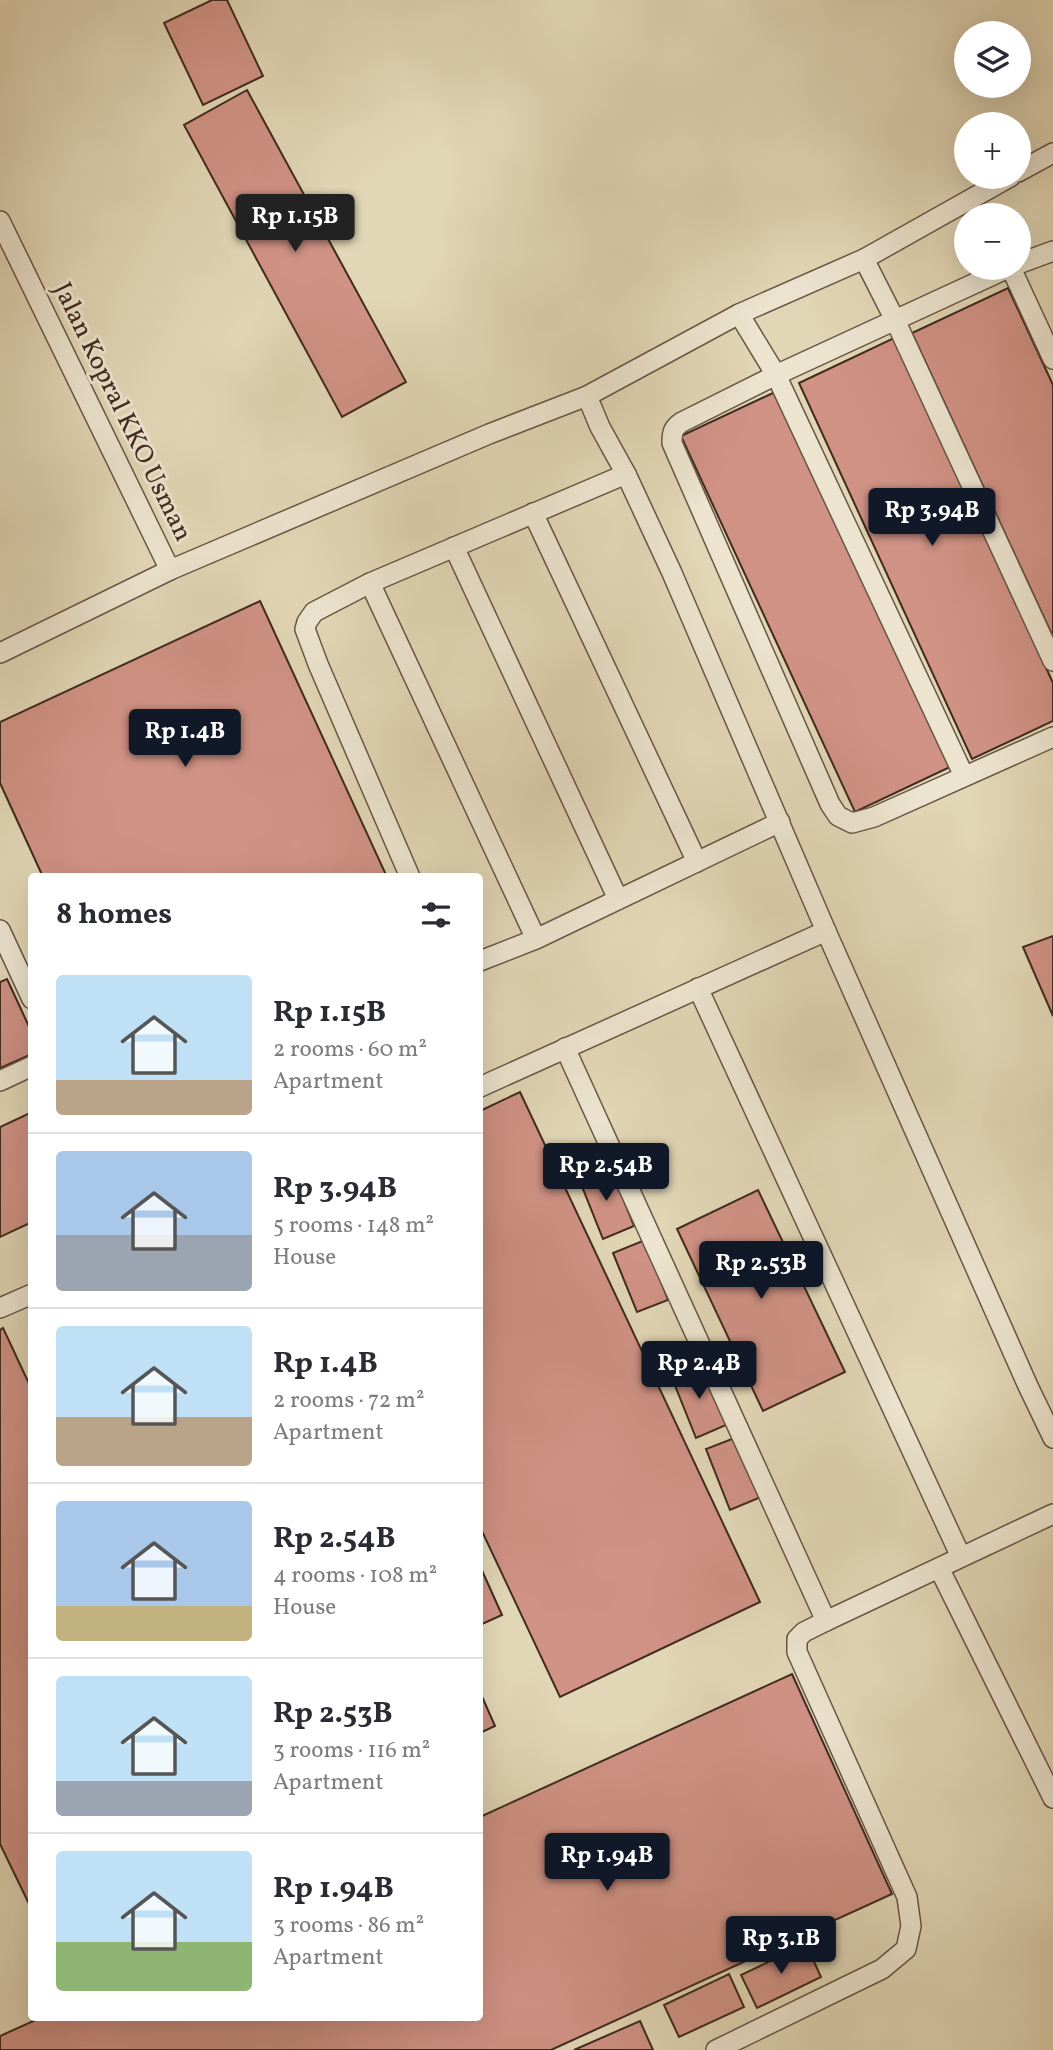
<!DOCTYPE html>
<html lang="en">
<head>
<meta charset="utf-8">
<style>
  body { margin:0; font-family:Vollkorn,serif; background:#f7f7f7; color:#2b2b33; height:100vh; display:flex; flex-direction:column; font-size:26px; white-space:nowrap }
  * { box-sizing:border-box; margin:0 }
  p { font-size:23px; color:#7c7c81 }
  .icon { flex:none; width:38px; height:38px; fill:none; stroke:currentColor; stroke-width:2; stroke-linecap:round; stroke-linejoin:round }
  .map { position:relative; flex:1; overflow:hidden }
  .panel { position:absolute; left:28px; top:873px; width:455px; height:1148px; display:flex; flex-direction:column; background:#fff; border-radius:7px; box-shadow:0 7px 28px #0002 }
  .panel>* { flex:none }
  .tools { position:absolute; left:954px; top:21px; display:grid; gap:14px }
  .tools a { display:grid; place-items:center; width:77px; height:77px; border-radius:50%; background:#fff; box-shadow:0 7px 28px #0002; font-size:35px }
  .price { position:absolute; translate:-50% -60px; padding:0 16px; border-radius:7px; background:#111827; color:#fff; font-size:23px; line-height:46px; filter:drop-shadow(0 2px 4px #0008) }
  .price::after { content:''; position:absolute; left:50%; top:42px; width:21px; height:16px; margin-left:-10px; background:inherit; clip-path:polygon(0 0,100% 0,50% 100%) }
  .price.on { background:#222; color:#fff }
  ul { padding:0; list-style:none }
  li { display:flex; align-items:center; gap:21px; height:175px; padding:0 28px }
  li+li { border-top:2px solid #e1e1e2 }
  li span { display:grid; place-items:center; flex:none; width:196px; height:140px; border-radius:7px; color:#555 }
  li>.icon { margin-inline-start:auto }
  span .icon { width:84px; height:84px; fill:#fffc; stroke-width:1 }
  li b { font-size:30px }
  h2 { display:flex; justify-content:space-between; align-items:center; height:84px; padding:0 28px; font-size:30px }
  .map>svg:first-child { display:block }
  .building { fill:#d09285; stroke:#402b1e; stroke-width:2 }
  .lines { fill:none; stroke-linecap:round; stroke-linejoin:round }
  .service-casing { stroke:#685644; stroke-width:22 }
  .service { stroke:#ece4cf; stroke-width:19 }
  .labels { text-anchor:middle; dominant-baseline:central; stroke-width:6; stroke-linejoin:round; paint-order:stroke }
  .street-label { font-size:26px; fill:#402b1e; stroke:#ece4cf }
</style>
</head>
<body>
<div class="map">
<svg width="1053" height="2050" viewBox="0 0 1053 2050">
  <rect width="100%" height="100%" fill="#e1d6b5"/>
  <filter id="stains"><feTurbulence type="fractalNoise" baseFrequency=".00286" numOctaves="4"/><feColorMatrix values="0 0 0 0 .2 0 0 0 0 .09 0 0 0 0 .02 0 0 0 .5 -.17"/></filter>
  <radialGradient id="worn" r=".72"><stop offset=".6" stop-color="#630" stop-opacity="0"/><stop offset="1" stop-color="#630" stop-opacity=".3"/></radialGradient>
  <!-- building -->
  <g class="building">
    <path d="M 212,0 L 227,0 L 263,76 L 203,105 L 164,23 Z"/>
    <path d="M 247,90 L 406,382 L 342,417 L 184,125 Z"/>
    <path d="M 1008,288 L 1053,385 L 1053,637 L 912,333 Z"/>
    <path d="M 894,338 L 1053,683 L 1053,721 L 972,759 L 799,383 Z"/>
    <path d="M 777,391 L 950,767 L 855,812 L 681,436 Z"/>
    <path d="M 260,601 L 387,877 L 43,877 L 0,783 L 0,722 Z"/>
    <path d="M 1053,936 L 1053,1016 L 1023,947 Z"/>
    <path d="M 7,979 L 32,1033 L 32,1054 L 0,1068 L 0,982 Z"/>
    <path d="M 520,1092 L 760,1602 L 560,1697 L 480,1527 L 480,1111 Z"/>
    <path d="M 32,1112 L 32,1222 L 0,1237 L 0,1127 Z"/>
    <path d="M 610,1166 L 634,1226 L 603,1239 L 579,1179 Z"/>
    <path d="M 758,1190 L 845,1372 L 763,1411 L 677,1229 Z"/>
    <path d="M 645,1240 L 668,1300 L 637,1312 L 613,1253 Z"/>
    <path d="M 3,1328 L 32,1390 L 32,1910 L 0,1844 L 0,1330 Z"/>
    <path d="M 703,1365 L 726,1425 L 696,1438 L 672,1378 Z"/>
    <path d="M 737,1437 L 761,1497 L 730,1510 L 706,1449 Z"/>
    <path d="M 480,1566 L 502,1615 L 480,1625 Z"/>
    <path d="M 792,1674 L 892,1894 L 551,2050 L 0,2050 L 0,2036 L 40,2018 L 480,2018 L 480,1817 Z"/>
    <path d="M 480,1692 L 495,1726 L 480,1733 Z"/>
    <path d="M 806,1944 L 821,1977 L 757,2008 L 741,1975 Z"/>
    <path d="M 729,1974 L 744,2007 L 679,2037 L 664,2005 Z"/>
    <path d="M 640,2021 L 653,2050 L 574,2050 Z"/>
  </g>
  <g class="lines">
    <defs>
      <g id="service">
        <path d="M 1018,172 L 1053,153"/>
        <path d="M 0,221 L 170,570 L 0,653"/>
        <path d="M 864,259 L 895,320 L 1053,661"/>
        <path d="M 1018,264 L 1053,251"/>
        <path d="M 1008,268 L 776,375 L 682,422 C 673,428 672,432 672,443 L 830,804 L 838,816 L 852,823 L 874,817 L 1053,737"/>
        <path d="M 1011,268 L 1053,359"/>
        <path d="M 739,314 L 776,375 L 964,776"/>
        <path d="M 587,396 L 739,314 L 864,259 L 1010,177"/>
        <path d="M 533,513 L 697,862"/>
        <path d="M 454,547 L 618,899"/>
        <path d="M 170,570 L 489,434 L 587,396 L 600,427 L 626,474 L 672,573 L 826,931 L 1028,1386 L 1053,1438"/>
        <path d="M 370,583 L 536,939"/>
        <path d="M 410,877 L 318,664 L 305,629 L 307,622 L 314,612 L 370,583 L 626,474"/>
        <path d="M 0,930 L 32,999"/>
        <path d="M 480,961 L 536,939 L 780,822"/>
        <path d="M 698,988 L 961,1557"/>
        <path d="M 565,1048 L 826,1621"/>
        <path d="M 0,1081 L 32,1066"/>
        <path d="M 480,1087 L 826,931"/>
        <path d="M 0,1308 L 32,1294"/>
        <path d="M 939,1568 L 1053,1798"/>
        <path d="M 716,2050 L 882,1969 L 906,1949 L 911,1926 L 907,1897 L 797,1652 L 797,1639 L 804,1632 L 826,1621 L 1053,1514"/>
      </g>
    </defs>
    <!-- service casing -->
    <use href="#service" class="service-casing"/>
    <!-- service -->
    <use href="#service" class="service"/>
  </g>
  <g class="labels">
    <!-- street labels -->
    <g class="street-label">
      <text transform="translate(122 412) rotate(64)">Jalan Kopral KKO Usman</text>
    </g>
  </g>
  <rect width="100%" height="100%" filter="url(#stains)"/>
  <rect width="100%" height="100%" fill="url(#worn)"/>
</svg>
<div class="tools">
<a><svg class="icon" aria-label="layers" viewBox="0 0 24 24"><path d="M12 4l9 5-9 5-9-5zM3 14l9 5 9-5"/></svg></a>
<a>+</a>
<a>−</a>
</div>
<b class="price on" style="left:295px;top:254px">Rp 1.15B</b>
<b class="price" style="left:932px;top:548px">Rp 3.94B</b>
<b class="price" style="left:185px;top:769px">Rp 1.4B</b>
<b class="price" style="left:606px;top:1203px">Rp 2.54B</b>
<b class="price" style="left:761px;top:1301px">Rp 2.53B</b>
<b class="price" style="left:699px;top:1401px">Rp 2.4B</b>
<b class="price" style="left:607px;top:1893px">Rp 1.94B</b>
<b class="price" style="left:781px;top:1976px">Rp 3.1B</b>
<section class="panel">
<h2>8 homes<svg class="icon" aria-label="filters" viewBox="0 0 24 24"><path d="M4 7h16M4 17h16"/><circle cx="9" cy="7" r="2"/><circle cx="15" cy="17" r="2"/></svg></h2>
<ul>
<li><span style="background:linear-gradient(#bfe0f5 75%,#b9a48a 0)"><svg class="icon" aria-label="home" viewBox="0 0 24 24"><path d="M3 11l9-7 9 7M6 9v11h12V9"/></svg></span><div><b>Rp 1.15B</b><p>2 rooms · 60 m²</p><p>Apartment</p></div></li>
<li><span style="background:linear-gradient(#a9c7e8 60%,#9aa5b1 0)"><svg class="icon" aria-label="home" viewBox="0 0 24 24"><path d="M3 11l9-7 9 7M6 9v11h12V9"/></svg></span><div><b>Rp 3.94B</b><p>5 rooms · 148 m²</p><p>House</p></div></li>
<li><span style="background:linear-gradient(#bfe0f5 65%,#b9a48a 0)"><svg class="icon" aria-label="home" viewBox="0 0 24 24"><path d="M3 11l9-7 9 7M6 9v11h12V9"/></svg></span><div><b>Rp 1.4B</b><p>2 rooms · 72 m²</p><p>Apartment</p></div></li>
<li><span style="background:linear-gradient(#a9c7e8 75%,#c2b280 0)"><svg class="icon" aria-label="home" viewBox="0 0 24 24"><path d="M3 11l9-7 9 7M6 9v11h12V9"/></svg></span><div><b>Rp 2.54B</b><p>4 rooms · 108 m²</p><p>House</p></div></li>
<li><span style="background:linear-gradient(#bfe0f5 75%,#9aa5b1 0)"><svg class="icon" aria-label="home" viewBox="0 0 24 24"><path d="M3 11l9-7 9 7M6 9v11h12V9"/></svg></span><div><b>Rp 2.53B</b><p>3 rooms · 116 m²</p><p>Apartment</p></div></li>
<li><span style="background:linear-gradient(#bfe0f5 65%,#8fb573 0)"><svg class="icon" aria-label="home" viewBox="0 0 24 24"><path d="M3 11l9-7 9 7M6 9v11h12V9"/></svg></span><div><b>Rp 1.94B</b><p>3 rooms · 86 m²</p><p>Apartment</p></div></li>
</ul>
</section>
</div>
</body>
</html>
